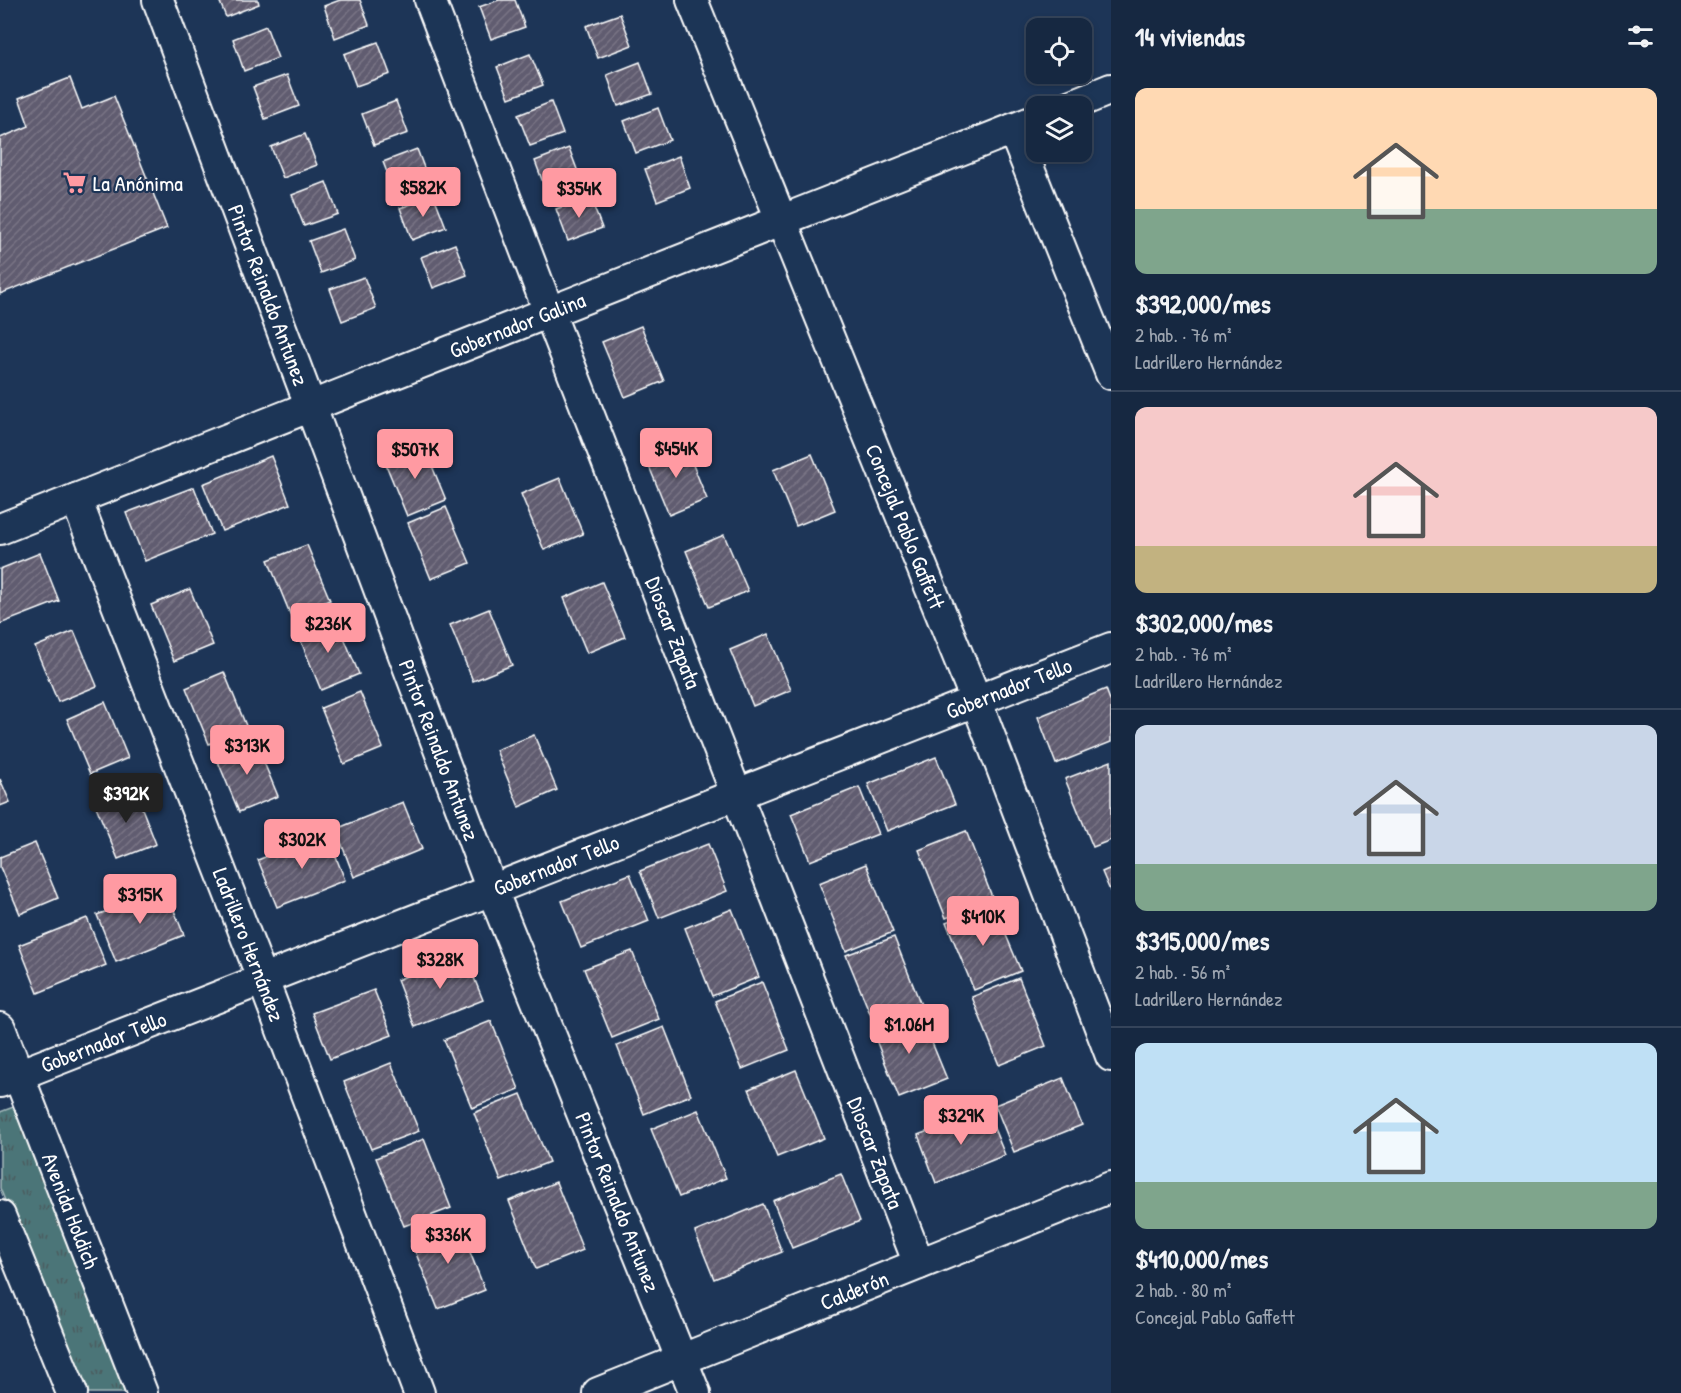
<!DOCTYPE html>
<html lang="es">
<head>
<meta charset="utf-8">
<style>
  body { margin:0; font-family:"Patrick Hand",sans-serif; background:#23344c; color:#f1f3f6; height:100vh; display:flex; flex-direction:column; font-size:22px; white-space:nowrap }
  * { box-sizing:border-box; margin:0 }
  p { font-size:20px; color:#9ea6b1 }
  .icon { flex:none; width:33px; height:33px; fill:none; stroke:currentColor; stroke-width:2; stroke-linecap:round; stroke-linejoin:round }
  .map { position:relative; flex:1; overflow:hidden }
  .details { display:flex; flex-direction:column; background:#162841; width:570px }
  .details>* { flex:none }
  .buttons { position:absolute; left:1026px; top:18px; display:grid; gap:12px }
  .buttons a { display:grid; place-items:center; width:66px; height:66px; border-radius:12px; background:#162841; box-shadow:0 3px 9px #0003,0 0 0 2px #35445a; font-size:30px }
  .price { position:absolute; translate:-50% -51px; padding:0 14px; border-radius:6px; background:#ff9aa2; color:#111; font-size:20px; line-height:39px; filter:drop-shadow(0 2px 3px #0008) }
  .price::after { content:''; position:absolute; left:50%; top:36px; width:18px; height:14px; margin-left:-9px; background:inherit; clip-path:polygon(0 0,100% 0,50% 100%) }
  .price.active { background:#222; color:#fff }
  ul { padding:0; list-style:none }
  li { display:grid; align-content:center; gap:12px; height:318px; padding:0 24px }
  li+li { border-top:2px solid #35445a }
  li span { display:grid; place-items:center; height:186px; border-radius:12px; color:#555 }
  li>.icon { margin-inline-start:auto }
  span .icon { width:108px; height:108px; fill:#fffc; stroke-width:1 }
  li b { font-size:26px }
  h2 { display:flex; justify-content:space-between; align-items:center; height:72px; padding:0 24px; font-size:26px }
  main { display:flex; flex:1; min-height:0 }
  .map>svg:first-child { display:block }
  .grass { fill:url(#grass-tufts); stroke:#a6babc; stroke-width:1.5 }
  .building { fill:url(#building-hatch); stroke:#fff; stroke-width:1.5 }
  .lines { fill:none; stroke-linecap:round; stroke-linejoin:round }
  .minor-casing { stroke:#fff; stroke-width:34 }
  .minor { stroke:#1d3557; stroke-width:30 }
  .labels { text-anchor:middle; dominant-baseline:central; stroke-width:4.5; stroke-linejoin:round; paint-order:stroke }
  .poi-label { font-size:22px; fill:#fff; stroke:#1d3557; text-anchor:start }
  .street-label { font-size:22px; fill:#fff; stroke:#1d3557 }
</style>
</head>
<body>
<main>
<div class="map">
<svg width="1111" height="1393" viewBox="0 0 1111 1393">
  <defs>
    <pattern id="grass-tufts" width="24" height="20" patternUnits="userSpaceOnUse" patternTransform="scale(1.5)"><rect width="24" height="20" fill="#4c7478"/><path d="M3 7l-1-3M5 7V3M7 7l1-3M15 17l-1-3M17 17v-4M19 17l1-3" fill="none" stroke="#4c5c5e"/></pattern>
    <pattern id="building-hatch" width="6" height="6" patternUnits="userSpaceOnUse" patternTransform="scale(1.5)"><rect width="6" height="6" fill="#615c70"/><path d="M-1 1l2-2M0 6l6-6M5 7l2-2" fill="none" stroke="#797485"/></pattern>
  </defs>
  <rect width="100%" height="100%" fill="#1d3557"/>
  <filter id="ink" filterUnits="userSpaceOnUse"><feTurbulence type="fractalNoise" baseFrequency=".0167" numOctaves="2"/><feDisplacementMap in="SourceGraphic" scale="12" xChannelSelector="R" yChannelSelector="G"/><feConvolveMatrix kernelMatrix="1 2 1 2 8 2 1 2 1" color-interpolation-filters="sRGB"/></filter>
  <g filter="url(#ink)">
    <!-- grass -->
    <path class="grass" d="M 19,1105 L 135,1393 L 82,1393 L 0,1188 L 0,1112 Z"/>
    <!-- building -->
    <g class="building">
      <path d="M 219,0 L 258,0 L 259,4 L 226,17 Z"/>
      <path d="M 340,0 L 360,0 L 369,25 L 335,38 L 324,6 Z"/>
      <path d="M 499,0 L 515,0 L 525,27 L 491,39 L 479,7 Z"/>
      <path d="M 620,14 L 632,45 L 598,58 L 586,26 Z"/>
      <path d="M 266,26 L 278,58 L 244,71 L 233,39 Z"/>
      <path d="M 378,42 L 390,74 L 356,86 L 344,54 Z"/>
      <path d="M 530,54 L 543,85 L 509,98 L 497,67 Z"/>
      <path d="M 640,62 L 652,94 L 618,106 L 607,75 Z"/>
      <path d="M 287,75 L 299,106 L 265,119 L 253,87 Z"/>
      <path d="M 70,78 L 82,109 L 114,96 L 167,228 L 0,294 L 0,138 L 29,126 L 19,98 Z"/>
      <path d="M 396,101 L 408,133 L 374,145 L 362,114 Z"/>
      <path d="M 551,102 L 563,134 L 530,146 L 518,115 Z"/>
      <path d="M 658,108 L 670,140 L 636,153 L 624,121 Z"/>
      <path d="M 305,134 L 317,165 L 283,178 L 271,147 Z"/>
      <path d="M 569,148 L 581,180 L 547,193 L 535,161 Z"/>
      <path d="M 417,149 L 429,181 L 395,193 L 383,162 Z"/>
      <path d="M 679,156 L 690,188 L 657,201 L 645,169 Z"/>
      <path d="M 326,182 L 338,214 L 304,226 L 292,195 Z"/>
      <path d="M 434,196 L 446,227 L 412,240 L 400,208 Z"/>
      <path d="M 590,197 L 602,228 L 568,241 L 556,209 Z"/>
      <path d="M 343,229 L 355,260 L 321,273 L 309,241 Z"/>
      <path d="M 455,244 L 467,275 L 433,288 L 421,257 Z"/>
      <path d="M 364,277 L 376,308 L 342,321 L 330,289 Z"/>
      <path d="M 641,326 L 664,381 L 625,397 L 602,342 Z"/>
      <path d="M 684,443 L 707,499 L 669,515 L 646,459 Z"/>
      <path d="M 423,444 L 446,500 L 407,516 L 384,460 Z"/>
      <path d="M 812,454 L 835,510 L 796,526 L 773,470 Z"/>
      <path d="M 271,456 L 290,504 L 222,531 L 203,484 Z"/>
      <path d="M 560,478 L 583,534 L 544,550 L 521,494 Z"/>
      <path d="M 194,487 L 212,534 L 145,561 L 126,513 Z"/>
      <path d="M 446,507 L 470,563 L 431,579 L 408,523 Z"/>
      <path d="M 724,535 L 748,591 L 709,607 L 686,551 Z"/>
      <path d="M 307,545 L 330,600 L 291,616 L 268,560 Z"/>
      <path d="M 40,553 L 59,601 L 0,624 L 0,569 Z"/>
      <path d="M 602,582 L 625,637 L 587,653 L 564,598 Z"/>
      <path d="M 190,589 L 213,645 L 174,661 L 151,605 Z"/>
      <path d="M 489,609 L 512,665 L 473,681 L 450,625 Z"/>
      <path d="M 336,618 L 359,674 L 321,690 L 298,634 Z"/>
      <path d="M 74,631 L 97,686 L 58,702 L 35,647 Z"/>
      <path d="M 768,634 L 791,690 L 753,706 L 730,650 Z"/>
      <path d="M 224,672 L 247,728 L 209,744 L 186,688 Z"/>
      <path d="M 1106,689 L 1111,703 L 1111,742 L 1056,764 L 1038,717 Z"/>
      <path d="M 360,692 L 383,748 L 344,764 L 321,708 Z"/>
      <path d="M 105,702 L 128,758 L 90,774 L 67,719 Z"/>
      <path d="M 534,735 L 557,790 L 519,807 L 496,750 Z"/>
      <path d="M 255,741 L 278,796 L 239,812 L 216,757 Z"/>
      <path d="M 936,757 L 955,804 L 887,831 L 868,784 Z"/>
      <path d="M 1111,761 L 1111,840 L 1093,847 L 1065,779 Z"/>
      <path d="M 0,779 L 10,802 L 0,806 Z"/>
      <path d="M 859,787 L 878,834 L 810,861 L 791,814 Z"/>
      <path d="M 134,788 L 156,844 L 118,859 L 95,804 Z"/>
      <path d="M 403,802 L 422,849 L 354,877 L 336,829 Z"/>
      <path d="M 966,831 L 993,899 L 946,918 L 919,850 Z"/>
      <path d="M 326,832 L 345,880 L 277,907 L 258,860 Z"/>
      <path d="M 35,843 L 58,898 L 20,914 L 0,867 L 0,857 Z"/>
      <path d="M 708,844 L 727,891 L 659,918 L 640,871 Z"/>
      <path d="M 866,864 L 893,932 L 846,951 L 819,883 Z"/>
      <path d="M 1111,868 L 1111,893 L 1102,872 Z"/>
      <path d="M 630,874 L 649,921 L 581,948 L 562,901 Z"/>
      <path d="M 165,888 L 184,935 L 116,962 L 97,915 Z"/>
      <path d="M 993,904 L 1021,971 L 974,990 L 946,922 Z"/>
      <path d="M 732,909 L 759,977 L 712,996 L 685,928 Z"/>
      <path d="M 87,918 L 106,965 L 38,993 L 19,945 Z"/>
      <path d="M 894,937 L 921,1005 L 874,1023 L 846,955 Z"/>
      <path d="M 632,951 L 659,1019 L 612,1038 L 584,969 Z"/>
      <path d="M 464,953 L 483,1000 L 415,1027 L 397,980 Z"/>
      <path d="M 1019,978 L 1046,1046 L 999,1065 L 972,997 Z"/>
      <path d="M 762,982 L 789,1050 L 742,1069 L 715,1001 Z"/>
      <path d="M 374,990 L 392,1035 L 330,1059 L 312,1013 Z"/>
      <path d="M 919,1011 L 947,1079 L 899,1098 L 872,1030 Z"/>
      <path d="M 491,1021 L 519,1089 L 472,1108 L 444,1040 Z"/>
      <path d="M 664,1027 L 691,1095 L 644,1114 L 617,1046 Z"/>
      <path d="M 391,1063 L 419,1131 L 371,1149 L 344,1082 Z"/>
      <path d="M 796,1070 L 824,1138 L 777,1157 L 749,1089 Z"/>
      <path d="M 1063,1078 L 1082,1125 L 1014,1152 L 995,1105 Z"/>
      <path d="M 521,1094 L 549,1162 L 501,1181 L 474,1113 Z"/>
      <path d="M 986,1109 L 1005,1155 L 936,1183 L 918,1135 Z"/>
      <path d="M 698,1110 L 726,1178 L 679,1197 L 651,1129 Z"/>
      <path d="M 424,1139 L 451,1208 L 404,1226 L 376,1158 Z"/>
      <path d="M 841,1174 L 860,1221 L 792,1248 L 773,1201 Z"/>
      <path d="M 556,1182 L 583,1250 L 536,1269 L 509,1201 Z"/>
      <path d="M 763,1204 L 782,1252 L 714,1279 L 695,1232 Z"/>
      <path d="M 458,1222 L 485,1290 L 438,1309 L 411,1241 Z"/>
    </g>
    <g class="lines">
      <defs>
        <g id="minor">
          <path id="s1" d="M 158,0 L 492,890 L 695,1393"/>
          <path id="s2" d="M 430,0 L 549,312 L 919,1264"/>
          <path id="s3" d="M 692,0 L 976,700 L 1111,1056"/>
          <path d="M 1069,106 L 1111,89"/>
          <path d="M 1013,129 L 1111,374"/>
          <path id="s4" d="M 76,499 L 263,980 L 419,1393"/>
          <path id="s5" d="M 0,529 L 1036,120"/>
          <path id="s6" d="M 0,1028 L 142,1393"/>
          <path id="s7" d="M 0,1082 L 1111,648"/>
          <path d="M 0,1216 L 72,1393"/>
          <path id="s8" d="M 598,1393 L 1111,1187"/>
        </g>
      </defs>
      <!-- minor casing -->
      <use href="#minor" class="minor-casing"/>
      <!-- minor -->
      <use href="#minor" class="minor"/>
    </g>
  </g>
  <!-- icons -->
  <defs>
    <symbol id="supermarket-bare" viewBox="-9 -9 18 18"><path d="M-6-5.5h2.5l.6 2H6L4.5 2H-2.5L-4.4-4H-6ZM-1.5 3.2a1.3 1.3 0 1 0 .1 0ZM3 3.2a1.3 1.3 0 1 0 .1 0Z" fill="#ff9aa2" stroke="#1d3557" stroke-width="2.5" paint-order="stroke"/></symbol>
  </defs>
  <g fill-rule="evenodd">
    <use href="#supermarket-bare" x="58" y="166" width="33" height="33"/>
  </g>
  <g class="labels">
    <!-- poi labels -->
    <g class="poi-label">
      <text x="93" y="183">La Anónima</text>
    </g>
    <!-- street labels -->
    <g class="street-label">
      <text stroke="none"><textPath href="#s1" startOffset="315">Pintor Reinaldo Antunez</textPath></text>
      <text stroke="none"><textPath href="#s5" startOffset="556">Gobernador Galina</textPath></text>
      <text stroke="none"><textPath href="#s3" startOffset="568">Concejal Pablo Gaffett</textPath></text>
      <text stroke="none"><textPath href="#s2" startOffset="678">Dioscar Zapata</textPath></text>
      <text stroke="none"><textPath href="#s7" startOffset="1083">Gobernador Tello</textPath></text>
      <text stroke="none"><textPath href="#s1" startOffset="801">Pintor Reinaldo Antunez</textPath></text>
      <text stroke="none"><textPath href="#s7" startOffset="597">Gobernador Tello</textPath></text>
      <text stroke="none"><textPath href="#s4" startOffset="478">Ladrillero Hernández</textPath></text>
      <text stroke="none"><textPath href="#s7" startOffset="111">Gobernador Tello</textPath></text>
      <text stroke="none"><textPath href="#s2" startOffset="1236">Dioscar Zapata</textPath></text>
      <text stroke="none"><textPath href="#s1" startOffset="1287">Pintor Reinaldo Antunez</textPath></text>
      <text stroke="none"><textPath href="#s6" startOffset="196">Avenida Holdich</textPath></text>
      <text stroke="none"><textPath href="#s8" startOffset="276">Calderón</textPath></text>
    </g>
  </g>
</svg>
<div class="buttons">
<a><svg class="icon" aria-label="locate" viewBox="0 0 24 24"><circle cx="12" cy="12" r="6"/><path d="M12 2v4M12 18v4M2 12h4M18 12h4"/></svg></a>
<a><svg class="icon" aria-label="layers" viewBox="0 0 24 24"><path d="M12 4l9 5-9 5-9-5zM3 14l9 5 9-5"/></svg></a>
</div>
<b class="price" style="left:423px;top:218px">$582K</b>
<b class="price" style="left:579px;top:219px">$354K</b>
<b class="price" style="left:676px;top:479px">$454K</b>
<b class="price" style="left:415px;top:480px">$507K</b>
<b class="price" style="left:328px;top:654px">$236K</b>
<b class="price" style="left:247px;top:776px">$313K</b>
<b class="price active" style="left:126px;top:824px">$392K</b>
<b class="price" style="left:302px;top:870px">$302K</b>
<b class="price" style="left:140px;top:925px">$315K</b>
<b class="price" style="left:983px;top:947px">$410K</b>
<b class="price" style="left:440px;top:990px">$328K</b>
<b class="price" style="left:909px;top:1055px">$1.06M</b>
<b class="price" style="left:961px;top:1146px">$329K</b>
<b class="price" style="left:448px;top:1265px">$336K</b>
</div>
<section class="details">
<h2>14 viviendas<svg class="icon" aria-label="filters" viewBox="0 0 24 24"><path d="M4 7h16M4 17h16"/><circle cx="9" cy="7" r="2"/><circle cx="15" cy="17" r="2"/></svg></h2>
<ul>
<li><span style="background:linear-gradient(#ffd9b3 65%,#7fa58c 0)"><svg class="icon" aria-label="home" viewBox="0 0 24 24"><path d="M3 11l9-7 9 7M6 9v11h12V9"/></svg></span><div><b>$392,000/mes</b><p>2 hab. · 76 m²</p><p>Ladrillero Hernández</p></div></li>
<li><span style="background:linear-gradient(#f6c9c9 75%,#c2b280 0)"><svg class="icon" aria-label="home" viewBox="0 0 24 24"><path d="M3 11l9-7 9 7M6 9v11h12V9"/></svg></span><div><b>$302,000/mes</b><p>2 hab. · 76 m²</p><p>Ladrillero Hernández</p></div></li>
<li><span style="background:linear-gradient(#c9d6e8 75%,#7fa58c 0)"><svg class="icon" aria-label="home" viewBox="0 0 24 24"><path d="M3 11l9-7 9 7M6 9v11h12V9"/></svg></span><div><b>$315,000/mes</b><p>2 hab. · 56 m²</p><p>Ladrillero Hernández</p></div></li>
<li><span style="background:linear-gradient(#bfe0f5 75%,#7fa58c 0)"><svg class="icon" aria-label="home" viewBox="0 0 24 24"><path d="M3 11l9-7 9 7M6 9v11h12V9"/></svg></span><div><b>$410,000/mes</b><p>2 hab. · 80 m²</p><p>Concejal Pablo Gaffett</p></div></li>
</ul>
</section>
</main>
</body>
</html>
